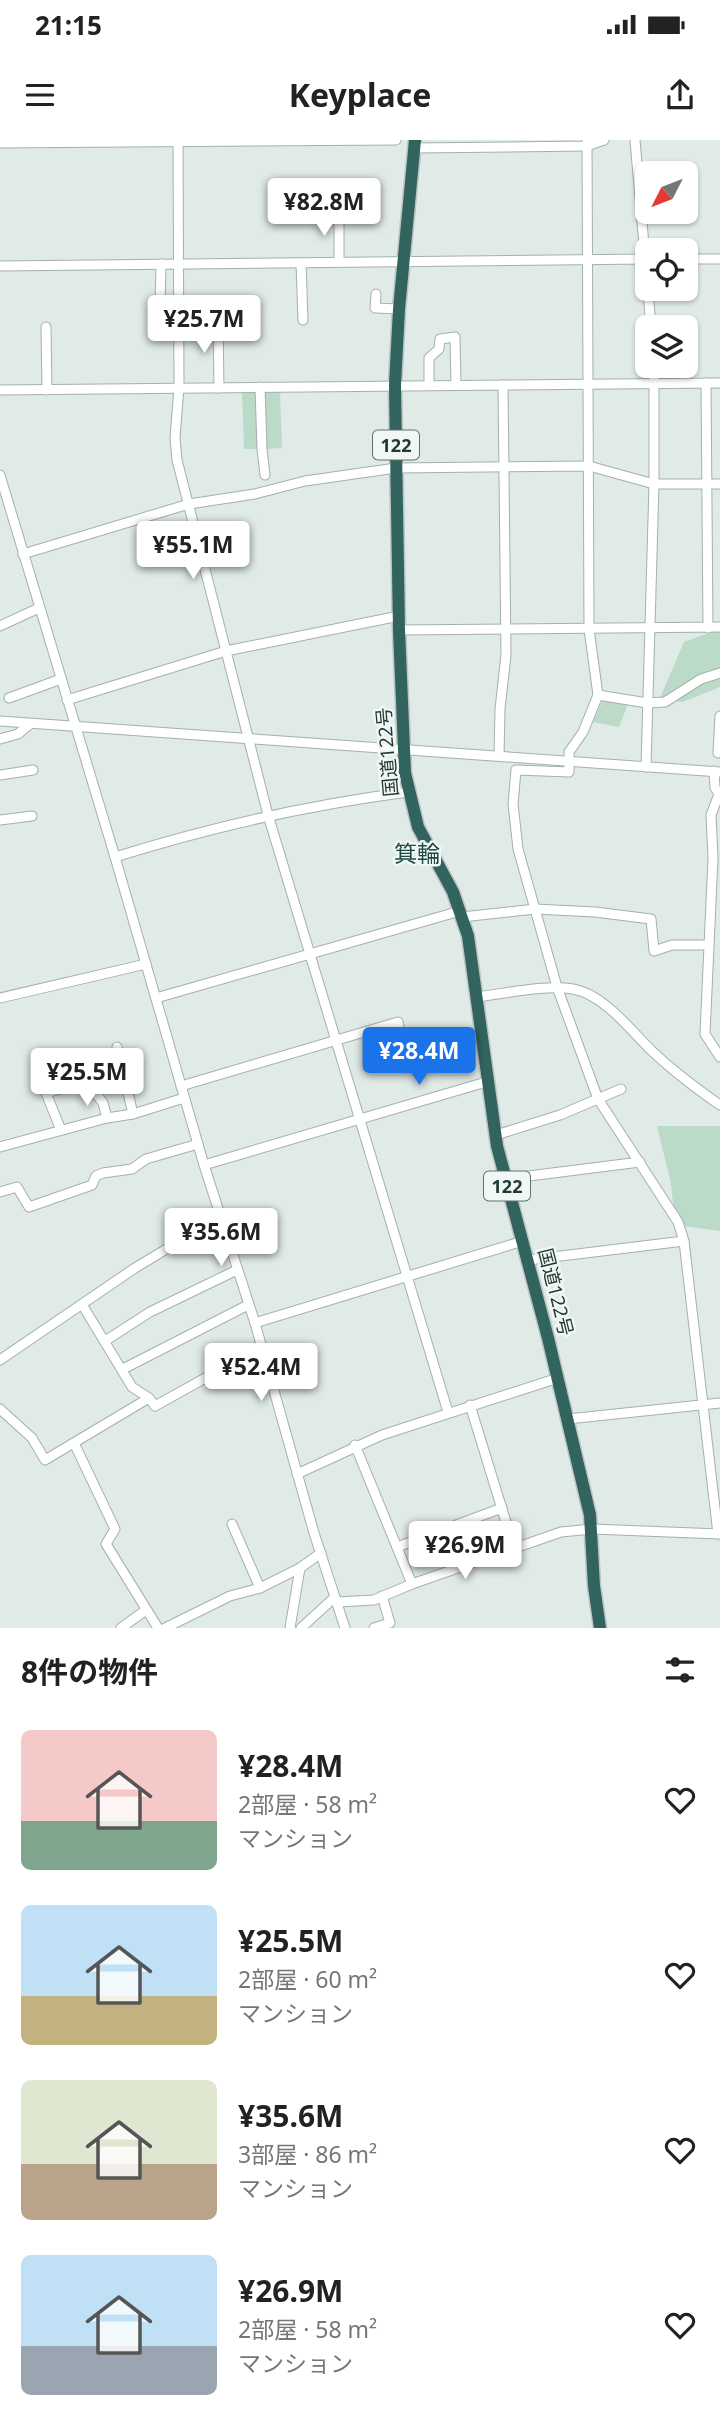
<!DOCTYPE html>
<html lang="ja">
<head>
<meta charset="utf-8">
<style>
  body { margin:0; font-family:"Noto Sans","Noto Sans JP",sans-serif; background:#f6f6f6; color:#222; height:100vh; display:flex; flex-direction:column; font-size:26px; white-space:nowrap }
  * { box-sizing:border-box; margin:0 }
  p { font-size:23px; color:#767676 }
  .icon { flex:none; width:38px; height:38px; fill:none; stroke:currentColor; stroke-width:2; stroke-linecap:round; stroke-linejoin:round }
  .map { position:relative; height:1488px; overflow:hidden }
  .drawer { display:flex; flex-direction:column; background:#fff; flex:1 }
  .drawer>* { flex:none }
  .needle { width:46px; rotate:228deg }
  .controls { position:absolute; left:635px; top:21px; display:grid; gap:14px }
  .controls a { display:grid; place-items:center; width:63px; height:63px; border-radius:10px; background:#fff; box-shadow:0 2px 5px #0004; font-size:35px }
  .price { position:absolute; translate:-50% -60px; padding:0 16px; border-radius:7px; background:#fff; color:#222; font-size:23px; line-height:46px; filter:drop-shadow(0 2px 4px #0008) }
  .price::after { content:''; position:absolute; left:50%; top:42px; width:21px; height:16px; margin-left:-10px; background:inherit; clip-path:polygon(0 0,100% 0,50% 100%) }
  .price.selected { background:#1a73e8; color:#fff }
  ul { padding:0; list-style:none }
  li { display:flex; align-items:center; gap:21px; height:175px; padding:0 21px }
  li span { display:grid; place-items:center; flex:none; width:196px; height:140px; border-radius:10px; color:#555 }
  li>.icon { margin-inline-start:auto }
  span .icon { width:84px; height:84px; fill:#fffc; stroke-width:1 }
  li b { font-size:30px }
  h2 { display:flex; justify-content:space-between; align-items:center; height:84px; padding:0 21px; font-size:30px }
  .status { display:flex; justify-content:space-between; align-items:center; height:49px; padding:0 35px; background:#fff; direction:ltr }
  .status svg { height:19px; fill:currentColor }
  header { display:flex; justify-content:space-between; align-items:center; height:91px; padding:0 21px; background:#fff; font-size:32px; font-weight:700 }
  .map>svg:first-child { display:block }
  .green { fill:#bbdac7 }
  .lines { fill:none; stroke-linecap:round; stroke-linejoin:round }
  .minor-casing { stroke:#a3b1ae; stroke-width:11 }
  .highway-casing { stroke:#bdc4c3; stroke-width:15 }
  .minor { stroke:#fff; stroke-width:9 }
  .highway { stroke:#31635f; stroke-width:12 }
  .labels { text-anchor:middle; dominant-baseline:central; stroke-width:5; stroke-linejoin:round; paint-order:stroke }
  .shield { fill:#f0f7f4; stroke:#60726f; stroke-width:2 }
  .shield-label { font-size:18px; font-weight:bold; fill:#223936 }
  .street-label { font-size:19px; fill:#223936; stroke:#f0f7f4 }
  .quarter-label { font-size:23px; fill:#204944; stroke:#f0f7f4 }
</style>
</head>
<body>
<div class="status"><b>21:15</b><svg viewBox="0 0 49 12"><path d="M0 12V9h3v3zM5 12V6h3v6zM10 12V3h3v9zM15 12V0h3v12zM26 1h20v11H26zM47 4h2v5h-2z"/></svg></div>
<header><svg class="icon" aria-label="menu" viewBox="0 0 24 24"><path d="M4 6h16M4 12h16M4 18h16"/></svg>Keyplace<svg class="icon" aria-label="share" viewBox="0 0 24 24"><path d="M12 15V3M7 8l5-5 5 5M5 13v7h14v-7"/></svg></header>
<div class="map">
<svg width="720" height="1488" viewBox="0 0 720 1488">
  <rect width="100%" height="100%" fill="#e0eae7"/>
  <!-- green -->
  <g class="green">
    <path d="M 257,251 L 258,309 L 244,309 L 242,252 Z"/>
    <path d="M 264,251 L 280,251 L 282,308 L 265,309 Z"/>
    <path d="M 720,489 L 720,547 L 683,562 L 659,560 L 684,502 Z"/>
    <path d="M 603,560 L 628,564 L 619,587 L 593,582 Z"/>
    <path d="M 657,986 L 720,986 L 720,1091 L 675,1085 L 671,1043 Z"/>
  </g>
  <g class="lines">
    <defs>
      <g id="minor">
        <path d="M 178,0 L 179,247 L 175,298 L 177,320 L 268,675 L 448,1272"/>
        <path d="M 587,0 L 589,489 L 598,555 L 583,592 L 569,612 L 569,632 L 516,630 L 513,664 L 518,709 L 557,847 L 598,959 L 678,1082 L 684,1101 L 718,1394"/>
        <path d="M 635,0 L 651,187"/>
        <path d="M 0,3 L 396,0"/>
        <path d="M 414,8 L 587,6 L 604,0"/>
        <path d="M 339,74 L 339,122"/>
        <path d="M 686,119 L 720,119"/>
        <path d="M 301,123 L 303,180"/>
        <path d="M 0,126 L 648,119"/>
        <path d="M 376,154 L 375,168 L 399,169"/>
        <path d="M 160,165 L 161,124"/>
        <path d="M 218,183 L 219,248"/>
        <path d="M 46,187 L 47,250"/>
        <path d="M 706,243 L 708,488"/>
        <path d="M 429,245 L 429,218 L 439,209 L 440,199 L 455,197 L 456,245"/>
        <path d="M 260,247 L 262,309 L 265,335"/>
        <path d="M 0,250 L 720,243"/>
        <path d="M 0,335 L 115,717 L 204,1025 L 255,1183 L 314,1393 L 345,1488"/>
        <path d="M 23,414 L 189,364 L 255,354 L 305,341 L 396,328 L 589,326 L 654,344 L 720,344"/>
        <path d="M 0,486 L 39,468"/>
        <path d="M 399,490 L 720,487"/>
        <path d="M 598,555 L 647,563 L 665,562 L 701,539 L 720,533"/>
        <path d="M 9,558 L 61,539"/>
        <path d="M 67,560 L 226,511 L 399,476"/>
        <path d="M 0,581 L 720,632"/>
        <path d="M 0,599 L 18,594 L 30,584"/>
        <path d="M 718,613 L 720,576"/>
        <path d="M 499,616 L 500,569 L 506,515 L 503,245"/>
        <path d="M 646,627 L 654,344 L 654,226"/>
        <path d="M 714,631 L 715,648 L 720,654"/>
        <path d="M 0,635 L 33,630"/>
        <path d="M 719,654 L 711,675 L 713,718 L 705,894 L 720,917"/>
        <path d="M 0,680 L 32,676"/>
        <path d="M 115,717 C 211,687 308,665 408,652"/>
        <path d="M 462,777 L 535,769 L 595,772 L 651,779 L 654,811 L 672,805 L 708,805"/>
        <path d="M 476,857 C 503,854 547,844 573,849 C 605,855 630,890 652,911 C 673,931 697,949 720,965"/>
        <path d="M 0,858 L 146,824"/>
        <path d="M 156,858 L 460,771"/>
        <path d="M 117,907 L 133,974"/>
        <path d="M 181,946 L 398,882 L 402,906 L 481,894"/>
        <path d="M 61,990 L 46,953 L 87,942 L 103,963 L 107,978"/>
        <path d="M 496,995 L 560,975 L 621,949"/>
        <path d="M 0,1007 L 107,978 L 133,974 L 184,958"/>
        <path d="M 204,1025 L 486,942"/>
        <path d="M 505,1039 L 640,1022"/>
        <path d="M 0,1052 L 17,1047 L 29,1067 L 92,1045 L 96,1036 L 103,1033 L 132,1029 L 146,1019 L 198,1004"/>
        <path d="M 528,1120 L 684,1101"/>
        <path d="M 83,1166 L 132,1247 L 149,1258 L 155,1266 L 261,1207"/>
        <path d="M 255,1183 L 523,1101"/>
        <path d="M 105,1201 L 150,1172 L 237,1130"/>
        <path d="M 0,1220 L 135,1128 L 193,1093 L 221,1081"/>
        <path d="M 123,1229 L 248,1165"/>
        <path d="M 470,1265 L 514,1408"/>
        <path d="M 0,1269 L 32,1298 L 45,1320 L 149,1258"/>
        <path d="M 568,1279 L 720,1263"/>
        <path d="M 74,1303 L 115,1389 L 106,1404 L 158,1488"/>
        <path d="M 355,1305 L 412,1444"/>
        <path d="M 297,1334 L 382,1295 L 558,1238"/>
        <path d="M 232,1384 L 260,1448"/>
        <path d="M 397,1407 L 502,1368"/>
        <path d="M 337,1462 L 374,1460 L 412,1444 L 561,1392 L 592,1389 L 720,1394"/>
        <path d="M 121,1488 L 146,1470"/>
        <path d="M 165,1488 L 230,1456 L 260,1448 L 300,1428 L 321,1413"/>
        <path d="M 290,1488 L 300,1428"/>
        <path d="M 301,1488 L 335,1457"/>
        <path d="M 374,1488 L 390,1483 L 382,1456"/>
      </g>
      <path id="highway" d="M 415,0 L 399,169 L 395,245 L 399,490 L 405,633 L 418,687 L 453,752 L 468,796 L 497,1006 L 548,1198 L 590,1375 L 594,1446 L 600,1488"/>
    </defs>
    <!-- minor casing -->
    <use href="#minor" class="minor-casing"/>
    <!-- highway casing -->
    <use href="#highway" class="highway-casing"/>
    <!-- minor -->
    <use href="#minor" class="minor"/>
    <!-- highway -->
    <use href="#highway" class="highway"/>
  </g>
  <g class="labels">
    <!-- shield labels -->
    <g class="shield">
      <rect x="373" y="290.5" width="46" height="29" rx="5"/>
      <rect x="484" y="1031.5" width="46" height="29" rx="5"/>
    </g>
    <g class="shield-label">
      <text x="396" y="305">122</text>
      <text x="507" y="1046">122</text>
    </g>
    <!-- street labels -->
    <g class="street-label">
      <text transform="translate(387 612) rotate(-95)">国道122号</text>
      <text transform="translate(556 1152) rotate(76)">国道122号</text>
    </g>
    <!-- quarter labels -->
    <g class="quarter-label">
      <text x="417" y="713">箕輪</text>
    </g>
  </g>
</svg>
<div class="controls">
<a><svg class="needle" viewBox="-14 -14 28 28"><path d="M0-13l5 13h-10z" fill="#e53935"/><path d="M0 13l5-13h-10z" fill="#767676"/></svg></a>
<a><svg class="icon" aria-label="locate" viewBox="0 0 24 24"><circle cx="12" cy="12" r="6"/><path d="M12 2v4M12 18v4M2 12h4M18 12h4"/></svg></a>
<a><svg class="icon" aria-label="layers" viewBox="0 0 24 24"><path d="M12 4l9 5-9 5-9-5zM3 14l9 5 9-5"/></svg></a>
</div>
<b class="price" style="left:324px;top:98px">¥82.8M</b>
<b class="price" style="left:204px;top:215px">¥25.7M</b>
<b class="price" style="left:193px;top:441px">¥55.1M</b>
<b class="price selected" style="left:419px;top:947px">¥28.4M</b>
<b class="price" style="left:87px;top:968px">¥25.5M</b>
<b class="price" style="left:221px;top:1128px">¥35.6M</b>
<b class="price" style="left:261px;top:1263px">¥52.4M</b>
<b class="price" style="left:465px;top:1441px">¥26.9M</b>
</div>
<section class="drawer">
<h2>8件の物件<svg class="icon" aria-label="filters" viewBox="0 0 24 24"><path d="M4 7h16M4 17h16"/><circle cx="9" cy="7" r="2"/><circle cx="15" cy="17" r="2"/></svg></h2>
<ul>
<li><span style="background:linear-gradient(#f6c9c9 65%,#7fa58c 0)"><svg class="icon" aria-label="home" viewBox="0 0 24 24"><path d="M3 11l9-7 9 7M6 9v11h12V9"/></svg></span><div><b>¥28.4M</b><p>2部屋 · 58 m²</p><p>マンション</p></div><svg class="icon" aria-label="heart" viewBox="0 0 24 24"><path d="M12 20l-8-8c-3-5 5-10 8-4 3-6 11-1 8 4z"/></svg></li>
<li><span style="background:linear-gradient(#bfe0f5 65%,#c2b280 0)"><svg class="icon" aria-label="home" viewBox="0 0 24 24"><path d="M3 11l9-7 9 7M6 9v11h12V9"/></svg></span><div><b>¥25.5M</b><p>2部屋 · 60 m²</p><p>マンション</p></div><svg class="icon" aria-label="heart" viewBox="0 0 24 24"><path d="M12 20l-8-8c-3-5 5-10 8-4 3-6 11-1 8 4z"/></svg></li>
<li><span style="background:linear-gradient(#dfe7d0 60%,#b9a48a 0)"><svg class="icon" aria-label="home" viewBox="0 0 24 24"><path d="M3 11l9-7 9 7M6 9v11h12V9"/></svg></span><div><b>¥35.6M</b><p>3部屋 · 86 m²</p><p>マンション</p></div><svg class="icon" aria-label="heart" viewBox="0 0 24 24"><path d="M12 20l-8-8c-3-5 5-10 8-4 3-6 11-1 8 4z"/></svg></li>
<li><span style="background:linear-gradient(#bfe0f5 65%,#9aa5b1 0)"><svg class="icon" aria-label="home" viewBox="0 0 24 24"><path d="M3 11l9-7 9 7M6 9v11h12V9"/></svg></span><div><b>¥26.9M</b><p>2部屋 · 58 m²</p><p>マンション</p></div><svg class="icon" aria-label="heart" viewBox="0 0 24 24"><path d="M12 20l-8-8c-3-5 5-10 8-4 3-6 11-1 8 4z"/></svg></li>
</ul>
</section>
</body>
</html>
